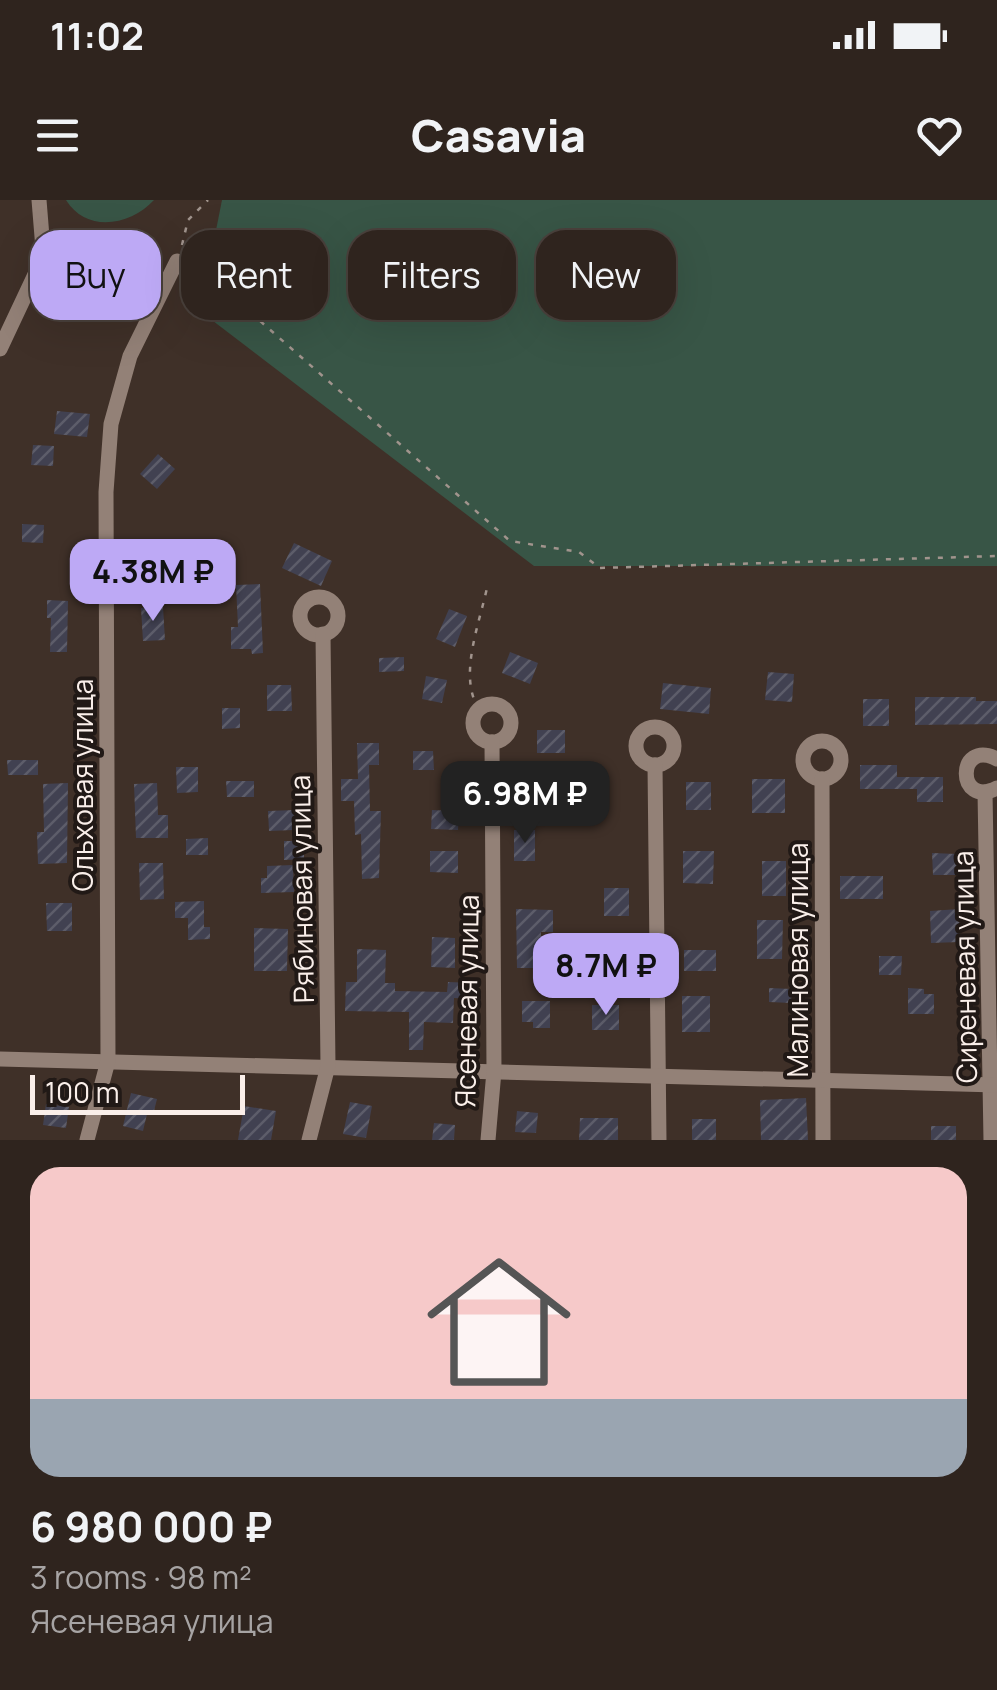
<!DOCTYPE html>
<html lang="en">
<head>
<meta charset="utf-8">
<style>
  body { margin:0; font-family:Manrope,sans-serif; background:#372c27; color:#f1f3f6; height:100vh; display:flex; flex-direction:column; font-size:38px; white-space:nowrap }
  * { box-sizing:border-box; margin:0 }
  p { font-size:32px; color:#a7a4a4 }
  .icon { flex:none; width:55px; height:55px; fill:none; stroke:currentColor; stroke-width:2; stroke-linecap:round; stroke-linejoin:round }
  .map { position:relative; height:940px; overflow:hidden }
  .side { display:flex; flex-direction:column; background:#2f241e; flex:1 }
  .side>* { flex:none }
  .top-card { position:absolute; left:30px; top:30px; width:938px; height:90px; display:flex; gap:20px }
  .scale { position:absolute; left:30px; bottom:25px; width:215px; box-sizing:border-box; padding-left:10px; border:5px solid #faefea; border-top:0; font-size:28px; line-height:35px; white-space:nowrap; color:#faefea; -webkit-text-stroke:8px #211916; paint-order:stroke }
  .price { position:absolute; translate:-50% -85px; padding:0 22px; border-radius:20px; background:#bda9f5; color:#111; font-size:32px; line-height:65px; filter:drop-shadow(0 2px 5px #0008) }
  .price::after { content:''; position:absolute; left:50%; top:60px; width:30px; height:22px; margin-left:-15px; background:inherit; clip-path:polygon(0 0,100% 0,50% 100%) }
  .price.active { background:#222; color:#fff }
  ul { padding:0; list-style:none }
  li { display:grid; align-content:center; gap:20px; height:530px; padding:0 30px }
  li span { display:grid; place-items:center; height:310px; border-radius:30px; color:#555 }
  li>.icon { margin-inline-start:auto }
  span .icon { width:180px; height:180px; fill:#fffc; stroke-width:1 }
  li b { font-size:42px }
  .pill { padding:0 35px; border-radius:30px; background:#2f241e; box-shadow:0 10px 40px #0002,0 0 0 2px #4a413c; font-size:35px; line-height:90px }
  .pill.active { background:#bda9f5; color:#111 }
  .status { display:flex; justify-content:space-between; align-items:center; height:70px; padding:0 50px; background:#2f241e; direction:ltr }
  .status svg { height:28px; fill:currentColor }
  header { display:flex; justify-content:space-between; align-items:center; height:130px; padding:0 30px; background:#2f241e; font-size:45px; font-weight:800 }
  .map>svg:first-child { display:block }
  .grass { fill:#385546 }
  .building { fill:url(#building-hatch) }
  .lines { fill:none; stroke-linecap:round; stroke-linejoin:round }
  .path { stroke:#a1948d; stroke-width:2.5; stroke-dasharray:5 8; stroke-linecap:butt }
  .street { stroke:#938177; stroke-width:15 }
  .labels { text-anchor:middle; dominant-baseline:central; stroke-width:8; stroke-linejoin:round; paint-order:stroke }
  .street-label { font-size:28px; fill:#faefea; stroke:#211916 }
</style>
</head>
<body>
<div class="status"><b>11:02</b><svg viewBox="0 0 49 12"><path d="M0 12V9h3v3zM5 12V6h3v6zM10 12V3h3v9zM15 12V0h3v12zM26 1h20v11H26zM47 4h2v5h-2z"/></svg></div>
<header><svg class="icon" aria-label="menu" viewBox="0 0 24 24"><path d="M4 6h16M4 12h16M4 18h16"/></svg>Casavia<svg class="icon" aria-label="heart" viewBox="0 0 24 24"><path d="M12 20l-8-8c-3-5 5-10 8-4 3-6 11-1 8 4z"/></svg></header>
<div class="map">
<svg width="997" height="940" viewBox="0 0 997 940">
  <defs>
    <pattern id="building-hatch" width="6" height="6" patternUnits="userSpaceOnUse" patternTransform="scale(2.5)"><rect width="6" height="6" fill="#414151"/><path d="M-1 1l2-2M0 6l6-6M5 7l2-2" fill="none" stroke="#5d5d6a"/></pattern>
  </defs>
  <rect width="100%" height="100%" fill="#3f3028"/>
  <!-- grass -->
  <g class="grass">
    <path d="M 66,0 L 154,0 C 131,25 87,34 66,0 Z"/>
    <path d="M 222,0 L 997,0 L 997,366 L 534,366 L 200,111 Z"/>
  </g>
  <!-- building -->
  <g class="building">
    <path d="M 57,211 L 90,214 L 87,237 L 54,234 Z"/>
    <path d="M 33,245 L 54,246 L 53,266 L 31,265 Z"/>
    <path d="M 158,254 L 175,269 L 157,289 L 140,274 Z"/>
    <path d="M 22,324 L 44,325 L 43,343 L 22,342 Z"/>
    <path d="M 294,343 L 332,361 L 321,386 L 282,368 Z"/>
    <path d="M 260,384 L 263,453 L 252,454 L 251,449 L 231,449 L 231,427 L 238,427 L 236,385 Z"/>
    <path d="M 47,400 L 68,401 L 67,452 L 50,452 L 51,418 L 47,418 Z"/>
    <path d="M 163,407 L 165,440 L 143,441 L 141,408 Z"/>
    <path d="M 449,409 L 467,416 L 455,447 L 436,439 Z"/>
    <path d="M 510,452 L 538,463 L 530,484 L 502,473 Z"/>
    <path d="M 404,457 L 404,471 L 379,472 L 379,458 Z"/>
    <path d="M 768,472 L 794,474 L 792,502 L 765,500 Z"/>
    <path d="M 426,476 L 447,480 L 442,503 L 422,499 Z"/>
    <path d="M 663,483 L 711,488 L 709,514 L 660,509 Z"/>
    <path d="M 267,485 L 291,485 L 292,511 L 267,511 Z"/>
    <path d="M 915,497 L 976,497 L 976,501 L 997,501 L 997,524 L 915,525 Z"/>
    <rect x="863" y="499" width="26" height="27"/>
    <path d="M 222,508 L 240,508 L 240,528 L 222,529 Z"/>
    <rect x="537" y="530" width="28" height="23"/>
    <path d="M 357,543 L 379,543 L 379,565 L 369,565 L 370,611 L 381,611 L 379,678 L 362,679 L 361,634 L 355,635 L 354,601 L 341,601 L 341,579 L 358,579 Z"/>
    <path d="M 413,551 L 433,551 L 434,570 L 413,570 Z"/>
    <path d="M 7,560 L 38,560 L 38,575 L 8,575 Z"/>
    <path d="M 860,565 L 897,565 L 897,577 L 943,577 L 943,602 L 917,602 L 917,589 L 860,589 Z"/>
    <path d="M 176,567 L 198,567 L 198,592 L 177,593 Z"/>
    <rect x="752" y="579" width="33" height="34"/>
    <path d="M 226,581 L 254,581 L 254,597 L 227,597 Z"/>
    <rect x="686" y="582" width="25" height="28"/>
    <path d="M 68,583 L 67,663 L 38,664 L 37,632 L 44,632 L 43,584 Z"/>
    <path d="M 157,583 L 158,615 L 168,615 L 168,638 L 136,638 L 134,584 Z"/>
    <rect x="518" y="589" width="21" height="16"/>
    <path d="M 294,610 L 294,630 L 269,631 L 268,611 Z"/>
    <path d="M 432,610 L 459,611 L 458,630 L 431,629 Z"/>
    <rect x="514" y="630" width="21" height="31"/>
    <path d="M 208,638 L 208,655 L 186,655 L 186,639 Z"/>
    <path d="M 284,641 L 304,641 L 304,659 L 284,660 Z"/>
    <path d="M 430,651 L 458,651 L 458,673 L 430,672 Z"/>
    <path d="M 683,651 L 714,651 L 713,684 L 683,683 Z"/>
    <path d="M 932,653 L 957,654 L 957,675 L 933,675 Z"/>
    <rect x="762" y="661" width="24" height="35"/>
    <path d="M 139,663 L 163,663 L 164,699 L 140,700 Z"/>
    <path d="M 293,665 L 294,692 L 261,693 L 261,678 L 267,678 L 267,666 Z"/>
    <rect x="840" y="676" width="43" height="23"/>
    <rect x="604" y="688" width="25" height="28"/>
    <path d="M 204,701 L 204,727 L 210,727 L 210,739 L 188,740 L 188,718 L 175,718 L 175,702 Z"/>
    <path d="M 46,703 L 72,703 L 72,731 L 47,731 Z"/>
    <path d="M 516,709 L 553,710 L 553,732 L 541,732 L 541,768 L 517,768 Z"/>
    <path d="M 959,709 L 960,742 L 931,743 L 930,711 Z"/>
    <path d="M 757,720 L 783,720 L 782,759 L 757,759 Z"/>
    <path d="M 254,728 L 288,729 L 287,771 L 254,771 Z"/>
    <path d="M 432,737 L 455,738 L 455,768 L 431,767 Z"/>
    <path d="M 601,748 L 626,748 L 625,772 L 600,772 Z"/>
    <path d="M 357,749 L 386,750 L 385,783 L 395,783 L 395,791 L 447,792 L 448,782 L 474,783 L 473,799 L 454,798 L 453,823 L 424,822 L 423,850 L 409,850 L 409,812 L 345,811 L 346,782 L 357,782 Z"/>
    <rect x="684" y="750" width="32" height="21"/>
    <path d="M 879,756 L 902,756 L 901,775 L 879,775 Z"/>
    <path d="M 769,788 L 792,789 L 791,803 L 769,802 Z"/>
    <path d="M 908,788 L 924,789 L 924,794 L 934,794 L 934,814 L 908,814 Z"/>
    <rect x="682" y="796" width="28" height="36"/>
    <path d="M 522,801 L 550,801 L 550,828 L 533,828 L 533,822 L 522,822 Z"/>
    <rect x="592" y="805" width="27" height="25"/>
    <path d="M 131,893 L 157,899 L 153,915 L 147,914 L 143,931 L 123,926 Z"/>
    <path d="M 806,898 L 808,940 L 761,940 L 760,900 Z"/>
    <path d="M 350,902 L 372,906 L 366,938 L 343,934 Z"/>
    <path d="M 46,904 L 69,907 L 66,928 L 43,925 Z"/>
    <path d="M 244,906 L 276,911 L 271,940 L 238,940 Z"/>
    <path d="M 517,911 L 538,913 L 536,933 L 515,932 Z"/>
    <path d="M 580,918 L 618,918 L 618,940 L 579,940 Z"/>
    <rect x="692" y="919" width="24" height="21"/>
    <path d="M 434,923 L 455,925 L 454,940 L 432,940 Z"/>
    <rect x="931" y="926" width="25" height="14"/>
  </g>
  <g class="lines">
    <!-- path -->
    <g class="path">
      <path d="M 182,45 L 188,20 L 208,0"/>
      <path d="M 192,61 L 510,341 L 579,352 L 600,368 L 997,356"/>
      <path d="M 479,509 C 457,476 481,420 488,383"/>
    </g>
    <!-- street -->
    <g class="street">
      <path d="M 0,149 L 39,66 L 43,49 L 39,0"/>
      <circle cx="319" cy="416" r="19"/>
      <circle cx="492" cy="523" r="19"/>
      <circle cx="655" cy="546" r="19"/>
      <circle cx="822" cy="560" r="19"/>
      <path d="M 997,559 C 956,538 956,609 997,588"/>
      <path d="M 655,565 L 659,940"/>
      <path d="M 822,579 L 823,940"/>
      <path d="M 985,592 L 991,940"/>
      <path d="M 0,859 L 997,885"/>
      <path d="M 87,940 L 108,861 L 106,292 L 111,224 L 130,156 L 177,61"/>
      <path d="M 309,940 L 328,866 L 323,434"/>
      <path d="M 488,940 L 494,871 L 492,542"/>
    </g>
  </g>
  <g class="labels">
    <!-- street labels -->
    <g class="street-label">
      <text transform="translate(82 585) rotate(-90)">Ольховая улица</text>
      <text transform="translate(301 689) rotate(-91)">Рябиновая улица</text>
      <text transform="translate(797 760) rotate(-90)">Малиновая улица</text>
      <text transform="translate(964 767) rotate(-91)">Сиреневая улица</text>
      <text transform="translate(466 801) rotate(-89)">Ясеневая улица</text>
    </g>
  </g>
</svg>
<div class="scale">100 m</div>
<b class="price" style="left:153px;top:424px">4.38M ₽</b>
<b class="price active" style="left:525px;top:646px">6.98M ₽</b>
<b class="price" style="left:606px;top:818px">8.7M ₽</b>
<div class="top-card">
<a class="pill active">Buy</a>
<a class="pill">Rent</a>
<a class="pill">Filters</a>
<a class="pill">New</a>
</div>
</div>
<section class="side">
<ul>
<li><span style="background:linear-gradient(#f6c9c9 75%,#9aa5b1 0)"><svg class="icon" aria-label="home" viewBox="0 0 24 24"><path d="M3 11l9-7 9 7M6 9v11h12V9"/></svg></span><div><b>6 980 000 ₽</b><p>3 rooms · 98 m²</p><p>Ясеневая улица</p></div></li>
</ul>
</section>
</body>
</html>
